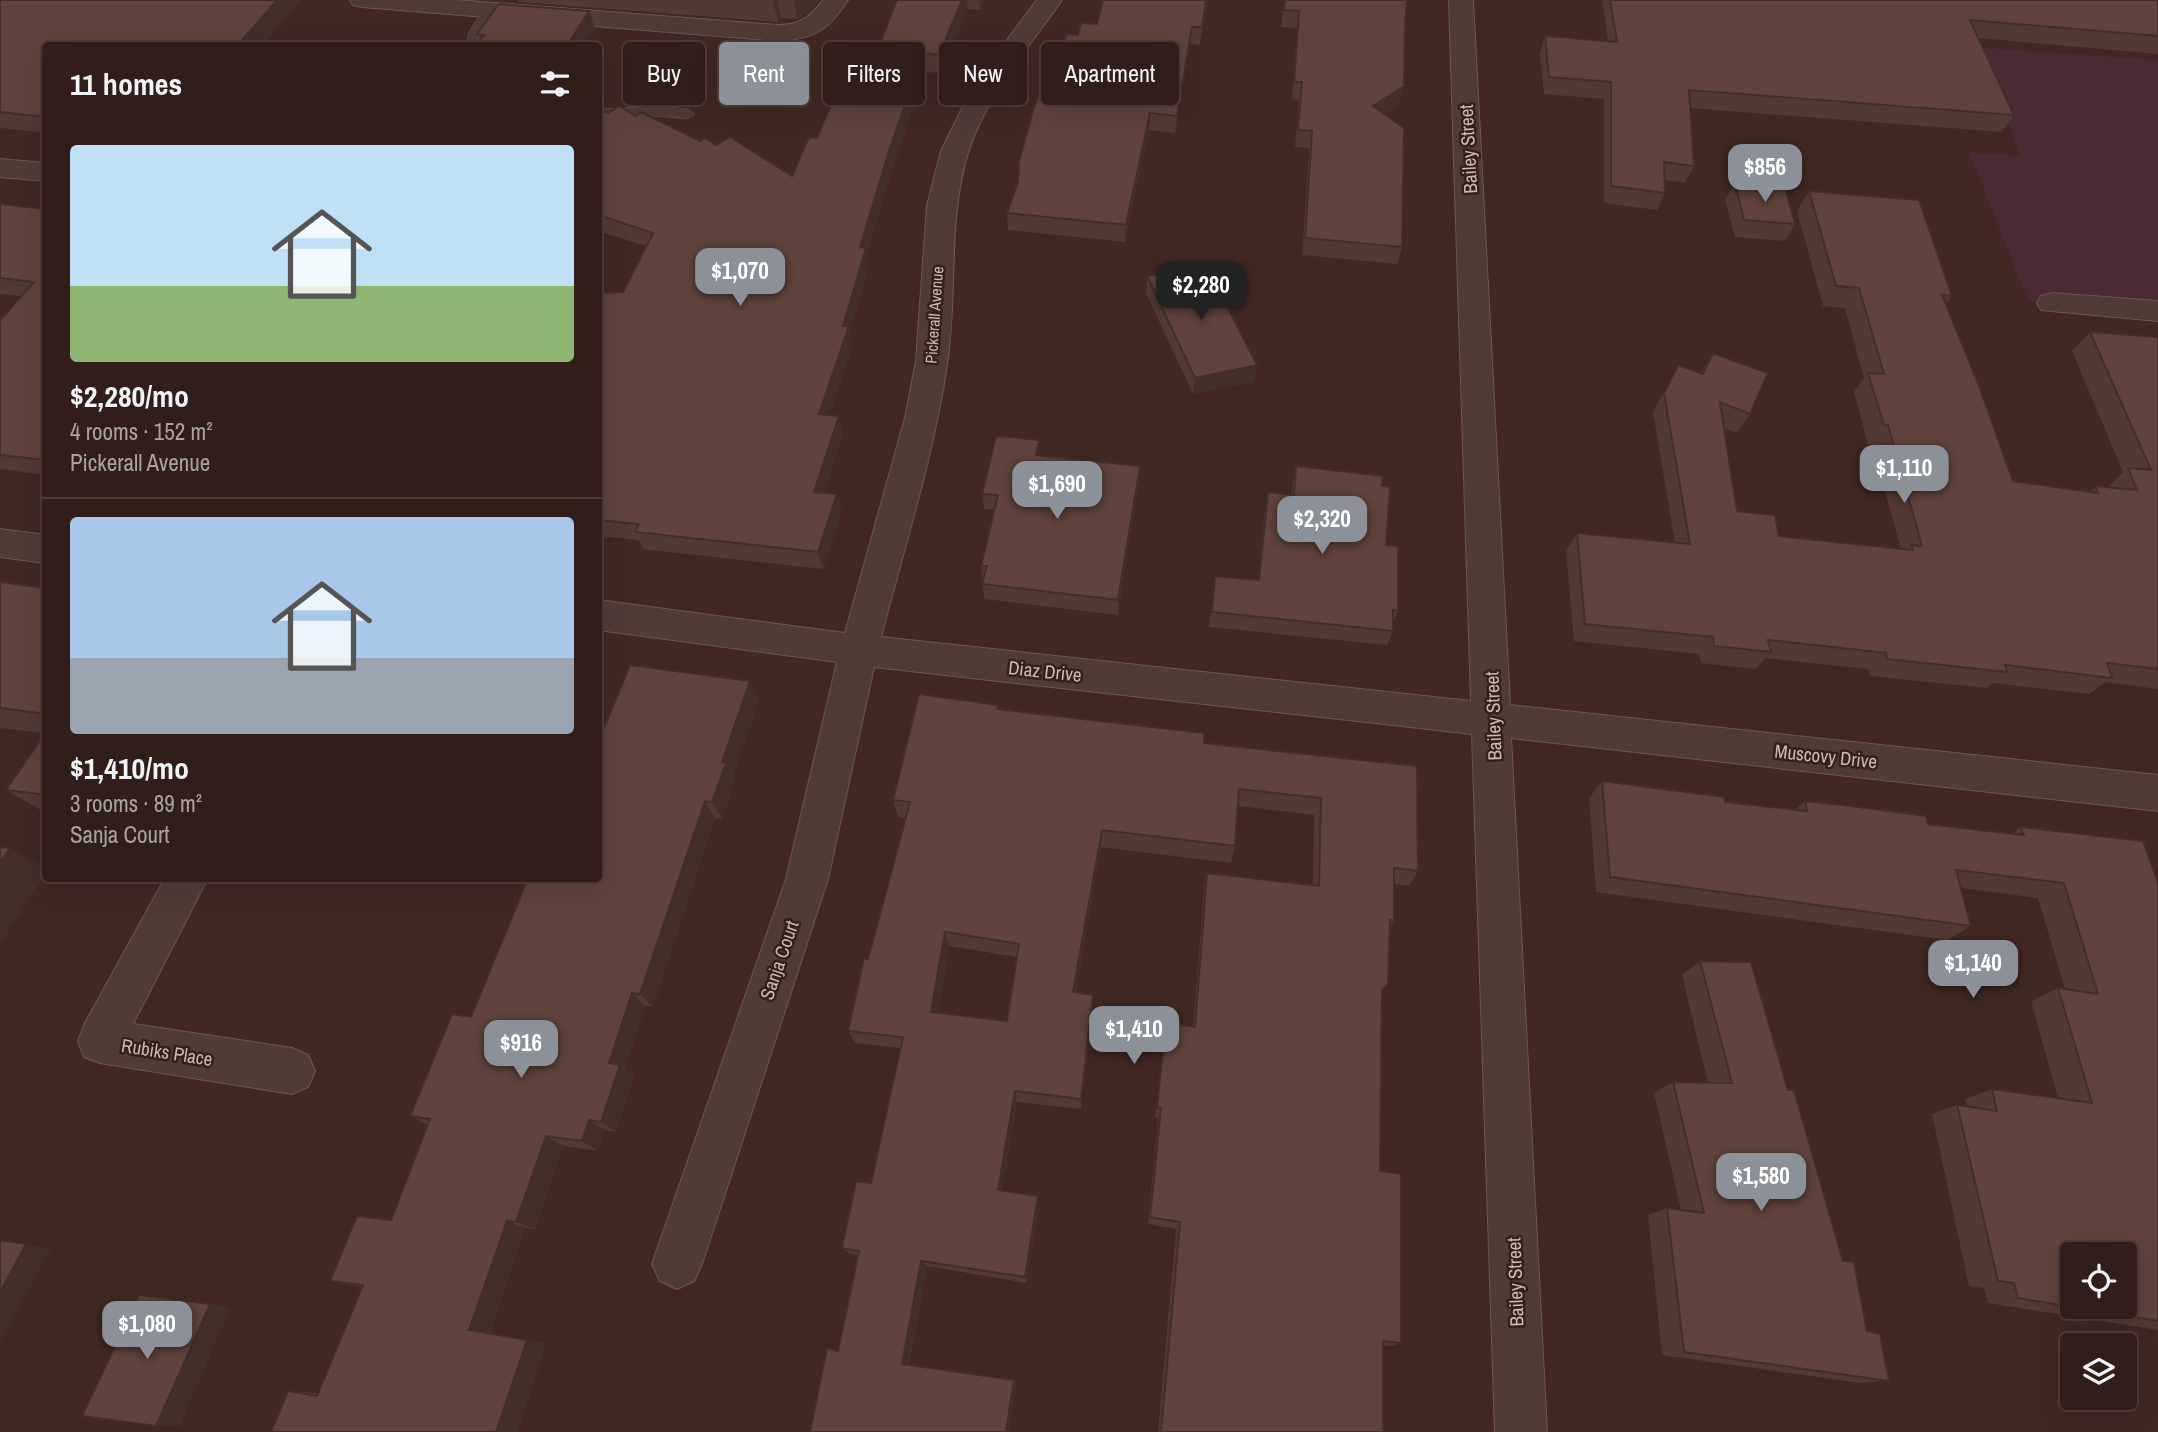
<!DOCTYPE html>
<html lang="en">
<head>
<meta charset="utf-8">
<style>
  body { margin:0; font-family:"Archivo Narrow",sans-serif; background:#392723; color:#f1f3f6; height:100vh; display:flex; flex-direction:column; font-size:26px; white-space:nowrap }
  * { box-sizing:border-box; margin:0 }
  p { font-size:23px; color:#a8a2a2 }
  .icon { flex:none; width:38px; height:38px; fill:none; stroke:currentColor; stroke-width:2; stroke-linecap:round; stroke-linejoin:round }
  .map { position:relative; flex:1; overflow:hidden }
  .panel { position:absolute; left:42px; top:42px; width:560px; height:840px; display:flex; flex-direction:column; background:#311e1a; border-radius:7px; box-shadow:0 7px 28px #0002,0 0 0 2px #4c3c39 }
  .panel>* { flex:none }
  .top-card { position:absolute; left:623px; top:42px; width:665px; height:63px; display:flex; gap:14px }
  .fabs { position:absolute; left:2060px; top:1242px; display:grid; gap:14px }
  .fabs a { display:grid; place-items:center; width:77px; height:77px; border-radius:7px; background:#311e1a; box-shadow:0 7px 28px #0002,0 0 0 2px #4c3c39; font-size:35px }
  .price { position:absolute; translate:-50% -60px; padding:0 16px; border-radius:14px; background:#8c9099; color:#fff; font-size:23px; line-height:46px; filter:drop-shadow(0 2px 4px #0008) }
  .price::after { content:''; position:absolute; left:50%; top:42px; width:21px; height:16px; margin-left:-10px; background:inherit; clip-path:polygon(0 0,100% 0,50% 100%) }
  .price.selected { background:#222; color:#fff }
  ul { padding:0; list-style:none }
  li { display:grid; align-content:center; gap:14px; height:371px; padding:0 28px }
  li+li { border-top:2px solid #4c3c39 }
  li span { display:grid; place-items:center; height:217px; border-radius:7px; color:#555 }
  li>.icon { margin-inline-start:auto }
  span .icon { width:126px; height:126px; fill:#fffc; stroke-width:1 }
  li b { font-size:30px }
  h2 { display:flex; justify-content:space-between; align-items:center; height:84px; padding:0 28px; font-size:30px }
  .pill { padding:0 24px; border-radius:7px; background:#311e1a; box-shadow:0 7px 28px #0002,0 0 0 2px #4c3c39; font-size:24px; line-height:63px }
  .pill.selected { background:#8c9099; color:#fff }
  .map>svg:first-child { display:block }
  .green { fill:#492a35 }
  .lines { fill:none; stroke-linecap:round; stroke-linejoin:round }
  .lane-casing { stroke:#6b5752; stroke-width:1 }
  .street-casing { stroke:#6b5752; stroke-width:2 }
  .lane { fill:#503c37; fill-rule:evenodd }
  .street { fill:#503c37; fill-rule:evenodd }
  .wall { fill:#523a34; fill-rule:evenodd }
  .shaded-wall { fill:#422f2a }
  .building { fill:#5f433c; stroke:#422f2a; stroke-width:2; fill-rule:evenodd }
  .labels { text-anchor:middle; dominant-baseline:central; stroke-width:5; stroke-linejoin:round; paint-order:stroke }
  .far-street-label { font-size:16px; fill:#cbb9b3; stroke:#35211c }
  .street-label { font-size:19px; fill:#cbb9b3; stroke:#35211c }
</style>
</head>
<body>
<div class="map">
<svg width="2158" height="1432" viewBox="0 0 2158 1432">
  <rect width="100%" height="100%" fill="#412823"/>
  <!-- green -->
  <path class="green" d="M 1974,47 L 2158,60 L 2158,311 L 2028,301 L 1969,152 L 2022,156 Z"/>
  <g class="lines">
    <defs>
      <g id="lane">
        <path d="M 489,8 L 496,12 L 483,32 L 481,46 L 466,46 L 469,32 L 484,9 Z"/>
        <path d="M 657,106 L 687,109 L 695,114 L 687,119 L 657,116 L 598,120 L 598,110 Z"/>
      </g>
      <g id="street">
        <path d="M 350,0 L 456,0 L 778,25 C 800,25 810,17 823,0 L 848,0 C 828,30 815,39 778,41 L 362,7 L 353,5 Z"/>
        <path d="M 1037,0 L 1062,0 C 1028,49 986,95 968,153 C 947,222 958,293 947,364 C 934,456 904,547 881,637 L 1471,701 L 1449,0 L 1473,0 L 1510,705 L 2158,775 L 2158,811 L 1511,738 L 1547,1432 L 1495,1432 L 1472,734 L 874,667 L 828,879 L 702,1264 L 694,1281 L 677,1289 L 660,1281 L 652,1264 L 786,879 L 837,662 L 598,630 L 598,600 L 845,633 L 905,418 L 916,361 L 927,206 L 941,151 L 974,84 Z"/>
        <path d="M 0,159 L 46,163 L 46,181 L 0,177 Z"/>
        <path d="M 2052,293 L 2158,301 L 2158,321 L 2041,310 L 2037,303 L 2041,296 Z"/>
        <path d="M 0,529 L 46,535 L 46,563 L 0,557 Z"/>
        <path d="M 165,878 L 208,878 L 133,1024 L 292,1048 L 308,1055 L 315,1071 L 308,1087 L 292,1094 L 100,1063 L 84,1057 L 78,1041 L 84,1025 Z"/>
      </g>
    </defs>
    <!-- lane casing -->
    <use href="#lane" class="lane-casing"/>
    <!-- street casing -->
    <use href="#street" class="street-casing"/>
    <!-- lane -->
    <use href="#lane" class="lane"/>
    <!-- street -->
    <use href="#street" class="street"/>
  </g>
  <!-- wall -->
  <g class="wall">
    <path d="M 0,0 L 301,0 L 262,46 L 46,46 L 46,133 L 0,128 Z"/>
    <path d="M 518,0 L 819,0 L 807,13 L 797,19 L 781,18 L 778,22 L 519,2 Z"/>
    <path d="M 897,0 L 984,0 L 980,10 L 968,9 L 941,73 L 926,72 L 892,169 L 867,254 L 869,266 L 850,332 L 853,344 L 829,415 L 843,433 L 824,493 L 842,511 L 823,569 L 643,549 L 639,540 L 598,536 L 598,293 L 623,292 L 646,246 L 598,231 L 598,115 L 608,113 L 636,116 L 700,141 L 716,145 L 792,176 L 817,138 L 868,74 Z"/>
    <path d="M 1208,0 L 1200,45 L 1190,44 L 1175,133 L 1149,130 L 1125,242 L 1008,230 L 1007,213 L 1053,92 L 1078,35 L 1097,24 Z"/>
    <path d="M 1285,0 L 1405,25 L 1400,103 L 1384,114 L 1402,247 L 1397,264 L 1302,255 L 1309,148 L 1295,147 L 1299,100 L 1292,99 L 1297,28 L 1281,27 Z"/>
    <path d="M 1602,0 L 2158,0 L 2158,54 L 1978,38 L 2014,115 L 2002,132 L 1690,108 L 1694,166 L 1685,183 L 1664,180 L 1665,193 L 1657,210 L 1604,203 L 1604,99 L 1544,94 L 1540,53 L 1545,36 L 1608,41 Z"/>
    <path d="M 1735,183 L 1795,224 L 1785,241 L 1735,237 L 1725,200 Z"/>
    <path d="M 1809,191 L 1952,296 L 1946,304 L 2013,481 L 2090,491 L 2096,486 L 2108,487 L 2123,472 L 2072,351 L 2090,332 L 2158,337 L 2158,689 L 2105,682 L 2089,694 L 1993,683 L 1987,688 L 1870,676 L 1868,669 L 1765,658 L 1756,669 L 1701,663 L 1699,654 L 1574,641 L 1566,551 L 1577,533 L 1675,543 L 1653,412 L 1678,365 L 1701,373 L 1713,353 L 1750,414 L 1737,433 L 1724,428 L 1737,511 L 1779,536 L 1901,549 L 1872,444 L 1868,444 L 1854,392 L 1864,378 L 1845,308 L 1823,306 L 1797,211 Z"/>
    <path d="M 0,204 L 46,209 L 46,475 L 0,469 L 0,320 L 21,296 L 0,294 Z"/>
    <path d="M 1147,276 L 1257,365 L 1254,382 L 1193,394 L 1146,293 Z"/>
    <path d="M 1039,456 L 1140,466 L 1139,482 L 1118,615 L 984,599 L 981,566 L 994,510 L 984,509 L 982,494 Z"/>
    <path d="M 1296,466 L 1382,486 L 1386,545 L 1398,610 L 1393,624 L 1393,631 L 1387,645 L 1209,627 L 1215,576 L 1258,580 L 1265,508 L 1268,492 L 1292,495 L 1293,482 Z"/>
    <path d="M 0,582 L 46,588 L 46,813 L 6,790 L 44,733 L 0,728 Z"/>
    <path d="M 759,701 L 733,776 L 735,781 L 722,819 L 715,818 L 653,1007 L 645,1006 L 625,1069 L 634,1076 L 616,1132 L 604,1130 L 598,1151 L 563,1146 L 535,1229 L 525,1228 L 490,1334 L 546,1343 L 517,1432 L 271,1432 L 288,1391 L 318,1393 L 362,1287 L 330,1281 L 391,1220 L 428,1125 L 410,1116 L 471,1017 Z"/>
    <path d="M 998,709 L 1204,743 L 1417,766 L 1418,871 L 1409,886 L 1394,884 L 1394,920 L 1390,928 L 1382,992 L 1380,1171 L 1401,1343 L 1390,1346 L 1383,1345 L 1383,1432 L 1158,1432 L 1176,1229 L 1148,1224 L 1158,1118 L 1155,1117 L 1164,1036 L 1166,1023 L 1193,1027 L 1204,888 L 1207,873 L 1313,885 L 1314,815 L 1238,806 L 1235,846 L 1231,863 L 1101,847 L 1076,993 L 1093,1008 L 1081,1109 L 1017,1102 L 1002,1190 L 1039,1204 L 1027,1283 L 927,1266 L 909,1365 L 1014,1380 L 1016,1382 L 1009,1432 L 838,1351 L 858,1255 L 850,1254 L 842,1248 L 871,1183 L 901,1048 L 855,1043 L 848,1031 L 906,818 L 898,817 L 893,800 ZM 949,946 L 1017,957 L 1007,1021 L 938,1013 Z"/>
    <path d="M 1602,781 L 1725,802 L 1795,810 L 1805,801 L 1928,824 L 2011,834 L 2021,827 L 2158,883 L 2158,1330 L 1988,1303 L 1984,1288 L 1969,1286 L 1932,1114 L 1957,1105 L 1967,1106 L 1965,1099 L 1992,1089 L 2058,1098 L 2031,1001 L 2058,988 L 2065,989 L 2038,898 L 1961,888 L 1971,926 L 1947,940 L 1596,892 L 1589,798 Z"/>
    <path d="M 1700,961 L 1788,1090 L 1843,1261 L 1867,1331 L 1889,1381 L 1860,1383 L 1662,1355 L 1648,1215 L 1667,1208 L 1681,1210 L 1654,1093 L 1673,1082 L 1708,1083 L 1682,975 Z"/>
  </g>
  <!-- shaded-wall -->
  <g class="shaded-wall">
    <path d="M 277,0 L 301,0 L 262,46 L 237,46 Z"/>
    <path d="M 773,0 L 777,0 L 781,18 L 778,22 Z"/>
    <path d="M 794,0 L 819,0 L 807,13 L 797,19 Z"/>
    <path d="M 962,0 L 967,0 L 968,9 L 941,73 L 939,55 Z"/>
    <path d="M 979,0 L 984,0 L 980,10 Z"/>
    <path d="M 1206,0 L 1208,0 L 1200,45 L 1202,27 Z"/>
    <path d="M 589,11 L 595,29 L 584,46 L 567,46 Z"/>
    <path d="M 1192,27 L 1190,44 L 1175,133 L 1177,116 Z"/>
    <path d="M 923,53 L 926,72 L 892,169 L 867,254 L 869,266 L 850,332 L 853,344 L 824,431 L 819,414 L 843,326 L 860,247 L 889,151 Z"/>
    <path d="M 1404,86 L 1400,103 L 1369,124 L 1373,106 Z"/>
    <path d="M 1150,113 L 1149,130 L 1125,242 L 1126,225 Z"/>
    <path d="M 1257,365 L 1254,382 L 1193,394 L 1195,378 Z"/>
    <path d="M 839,416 L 843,433 L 819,508 L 814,492 Z"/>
    <path d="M 1039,440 L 1039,457 L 1036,455 Z"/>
    <path d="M 1140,466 L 1139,482 L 1118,615 L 1118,600 Z"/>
    <path d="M 837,494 L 842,511 L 823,569 L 818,552 Z"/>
    <path d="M 750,681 L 759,701 L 733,776 L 735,781 L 722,819 L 712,802 L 722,762 Z"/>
    <path d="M 705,801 L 715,818 L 653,1007 L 640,994 Z"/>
    <path d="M 1102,830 L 1101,847 L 1074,1005 L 1073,992 Z"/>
    <path d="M 10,848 L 46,868 L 46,872 L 0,945 L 0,863 Z"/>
    <path d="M 945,932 L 949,946 L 936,1025 L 931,1012 Z"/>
    <path d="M 632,993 L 645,1006 L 625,1069 L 634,1076 L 616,1132 L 601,1122 L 609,1063 Z"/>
    <path d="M 1093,995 L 1093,1008 L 1081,1109 L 1081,1099 Z"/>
    <path d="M 1015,1091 L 1017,1102 L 1001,1198 L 998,1190 Z"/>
    <path d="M 589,1120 L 604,1130 L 598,1151 L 582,1141 Z"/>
    <path d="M 546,1136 L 563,1146 L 535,1229 L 516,1222 Z"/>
    <path d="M 1038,1196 L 1039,1204 L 1027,1283 L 1025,1277 Z"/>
    <path d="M 507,1221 L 525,1228 L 490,1334 L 469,1330 Z"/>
    <path d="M 26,1244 L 51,1249 L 0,1343 L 0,1292 Z"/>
    <path d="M 921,1261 L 927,1266 L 908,1366 L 902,1364 Z"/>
    <path d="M 210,1304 L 231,1307 L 180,1426 L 156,1426 Z"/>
    <path d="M 527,1340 L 546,1343 L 517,1432 L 496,1432 Z"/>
    <path d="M 1014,1380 L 1016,1382 L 1009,1432 L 1006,1432 Z"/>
  </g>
  <!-- building -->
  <g class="building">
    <path d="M 0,0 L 277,0 L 237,46 L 46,46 L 46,117 L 0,112 Z"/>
    <path d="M 897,0 L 962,0 L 939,55 L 923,53 L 889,151 L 860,247 L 866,248 L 843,326 L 849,326 L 819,414 L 839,416 L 814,492 L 837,494 L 818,552 L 635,532 L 639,524 L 598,520 L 598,293 L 623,292 L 653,233 L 598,215 L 598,185 L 604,185 L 598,182 L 598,115 L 604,111 L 608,113 L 619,106 L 636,116 L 641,112 L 700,141 L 705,138 L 716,145 L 730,137 L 792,176 L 809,137 L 817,138 L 845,72 L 868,74 Z"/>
    <path d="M 1103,0 L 1206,0 L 1202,27 L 1192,27 L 1177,116 L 1150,113 L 1126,225 L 1007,213 L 1018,182 L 1019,162 L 1033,110 L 1040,91 L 1053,92 L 1066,34 L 1078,35 L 1081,23 L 1097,24 Z"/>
    <path d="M 1285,0 L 1407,0 L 1405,25 L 1404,86 L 1373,106 L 1404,128 L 1402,247 L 1305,238 L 1312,131 L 1298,130 L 1302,82 L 1294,82 L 1299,11 L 1284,10 Z"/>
    <path d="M 1610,0 L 2158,0 L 2158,36 L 1970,20 L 2014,115 L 1689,90 L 1694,166 L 1664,162 L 1665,193 L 1611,186 L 1611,82 L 1549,77 L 1545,36 L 1617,42 Z"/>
    <path d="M 499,4 L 589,11 L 567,46 L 476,46 L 484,35 L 477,34 Z"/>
    <path d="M 1735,183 L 1785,187 L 1795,224 L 1744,220 Z"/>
    <path d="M 1809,191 L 1919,200 L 1952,296 L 1942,295 L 1978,383 L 2013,481 L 2098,493 L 2096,486 L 2137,490 L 2128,468 L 2151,470 L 2090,332 L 2158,337 L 2158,669 L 2107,663 L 2112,678 L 2005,665 L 2007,672 L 1887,659 L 1886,653 L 1768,640 L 1771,652 L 1714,646 L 1713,637 L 1585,624 L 1577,533 L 1690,544 L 1664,393 L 1678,365 L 1703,374 L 1713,353 L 1768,373 L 1750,414 L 1720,402 L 1737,511 L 1775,515 L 1779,536 L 1913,550 L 1911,545 L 1922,546 L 1888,425 L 1884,425 L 1868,373 L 1884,374 L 1859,288 L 1836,286 Z"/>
    <path d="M 0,204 L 46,209 L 46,460 L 0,455 L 0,320 L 34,282 L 0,278 Z"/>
    <path d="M 1206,265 L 1257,365 L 1195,378 L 1147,276 Z"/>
    <path d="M 996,436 L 1039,440 L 1036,455 L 1140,466 L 1118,600 L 982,584 L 987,566 L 981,566 L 998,495 L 982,494 Z"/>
    <path d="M 1296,466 L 1383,476 L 1382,486 L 1390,487 L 1386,545 L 1398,546 L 1398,610 L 1393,610 L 1393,631 L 1212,612 L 1215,576 L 1259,580 L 1268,492 L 1294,495 Z"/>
    <path d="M 0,582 L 46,588 L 46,714 L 0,708 Z"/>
    <path d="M 630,665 L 750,681 L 722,762 L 726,763 L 712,802 L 705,801 L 640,994 L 632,993 L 609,1063 L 620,1065 L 601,1122 L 589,1120 L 582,1141 L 546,1136 L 516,1222 L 507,1221 L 469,1330 L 527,1340 L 496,1432 L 271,1432 L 288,1391 L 317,1396 L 363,1285 L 330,1281 L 357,1216 L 391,1220 L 430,1119 L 410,1116 L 452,1014 L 471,1017 L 528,878 L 598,878 L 598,742 Z"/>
    <path d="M 919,694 L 998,705 L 997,709 L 1204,733 L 1204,743 L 1417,766 L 1418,871 L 1394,868 L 1394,920 L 1390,920 L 1388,984 L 1382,990 L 1380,1171 L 1401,1174 L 1401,1343 L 1383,1341 L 1383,1432 L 1161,1432 L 1180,1222 L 1150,1217 L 1161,1108 L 1157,1107 L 1166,1023 L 1195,1027 L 1207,873 L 1319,886 L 1321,798 L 1239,789 L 1235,846 L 1102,830 L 1073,992 L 1093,995 L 1081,1099 L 1015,1091 L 998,1190 L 1038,1196 L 1025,1277 L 921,1261 L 902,1364 L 1014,1380 L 1006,1432 L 810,1432 L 827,1348 L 838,1351 L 859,1251 L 842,1248 L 856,1181 L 871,1183 L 903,1037 L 848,1031 L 864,958 L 868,959 L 910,802 L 893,800 ZM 945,932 L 1019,944 L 1007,1021 L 931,1012 Z"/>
    <path d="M 46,732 L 46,795 L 6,790 Z"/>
    <path d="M 1602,781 L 1724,797 L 1725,802 L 1807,811 L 1805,801 L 1851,806 L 1926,816 L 1928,824 L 2024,835 L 2021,827 L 2143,841 L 2158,883 L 2158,1321 L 2072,1307 L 2124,1307 L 2124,1255 L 2072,1255 L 2072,1307 L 2018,1298 L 2014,1283 L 1998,1281 L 1957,1105 L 1997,1111 L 1992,1089 L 2092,1103 L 2058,988 L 2098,994 L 2064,883 L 1956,870 L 1971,926 L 1610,877 Z"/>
    <path d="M 0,847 L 10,848 L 0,863 Z"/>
    <path d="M 1700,961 L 1751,962 L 1788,1090 L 1794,1090 L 1843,1261 L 1854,1262 L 1867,1331 L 1880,1334 L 1889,1381 L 1684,1352 L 1667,1208 L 1704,1213 L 1673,1082 L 1732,1083 Z"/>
    <path d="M 0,1240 L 26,1244 L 0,1292 Z"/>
    <path d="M 139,1295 L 210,1304 L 156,1426 L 82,1416 Z"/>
  </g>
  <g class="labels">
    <!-- far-street labels -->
    <g class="far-street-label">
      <text transform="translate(934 315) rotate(-86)">Pickerall Avenue</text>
    </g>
    <!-- street labels -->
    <g class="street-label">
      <text transform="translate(1468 149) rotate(-93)">Bailey Street</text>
      <text transform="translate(1045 671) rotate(6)">Diaz Drive</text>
      <text transform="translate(1493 716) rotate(-92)">Bailey Street</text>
      <text transform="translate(1826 756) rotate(6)">Muscovy Drive</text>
      <text transform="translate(779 960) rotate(-71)">Sanja Court</text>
      <text transform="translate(167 1052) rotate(9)">Rubiks Place</text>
      <text transform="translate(1515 1282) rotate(-92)">Bailey Street</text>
    </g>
  </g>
</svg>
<div class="fabs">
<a><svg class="icon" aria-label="locate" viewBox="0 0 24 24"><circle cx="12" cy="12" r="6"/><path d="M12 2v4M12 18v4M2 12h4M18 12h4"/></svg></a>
<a><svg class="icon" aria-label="layers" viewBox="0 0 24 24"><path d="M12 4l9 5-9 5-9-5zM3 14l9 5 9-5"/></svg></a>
</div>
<b class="price" style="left:1765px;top:204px">$856</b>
<b class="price" style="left:740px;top:308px">$1,070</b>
<b class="price selected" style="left:1201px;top:322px">$2,280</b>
<b class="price" style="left:1904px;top:505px">$1,110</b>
<b class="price" style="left:1057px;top:521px">$1,690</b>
<b class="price" style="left:1322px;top:556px">$2,320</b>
<b class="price" style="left:1973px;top:1000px">$1,140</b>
<b class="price" style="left:1134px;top:1066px">$1,410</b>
<b class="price" style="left:521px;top:1080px">$916</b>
<b class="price" style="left:1761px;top:1213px">$1,580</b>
<b class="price" style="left:147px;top:1361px">$1,080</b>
<div class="top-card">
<a class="pill">Buy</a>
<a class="pill selected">Rent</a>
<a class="pill">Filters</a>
<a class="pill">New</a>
<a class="pill">Apartment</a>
</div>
<section class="panel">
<h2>11 homes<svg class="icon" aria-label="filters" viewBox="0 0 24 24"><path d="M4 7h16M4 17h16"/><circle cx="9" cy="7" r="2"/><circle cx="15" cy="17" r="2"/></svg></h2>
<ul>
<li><span style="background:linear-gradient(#bfe0f5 65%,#8fb573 0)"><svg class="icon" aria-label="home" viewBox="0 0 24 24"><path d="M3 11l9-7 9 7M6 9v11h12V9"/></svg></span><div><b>$2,280/mo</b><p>4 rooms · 152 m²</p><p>Pickerall Avenue</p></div></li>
<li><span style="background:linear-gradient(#a9c7e8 65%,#9aa5b1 0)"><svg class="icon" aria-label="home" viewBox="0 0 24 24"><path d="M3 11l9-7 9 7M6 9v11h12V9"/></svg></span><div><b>$1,410/mo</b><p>3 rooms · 89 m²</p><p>Sanja Court</p></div></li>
</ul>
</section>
</div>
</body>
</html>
